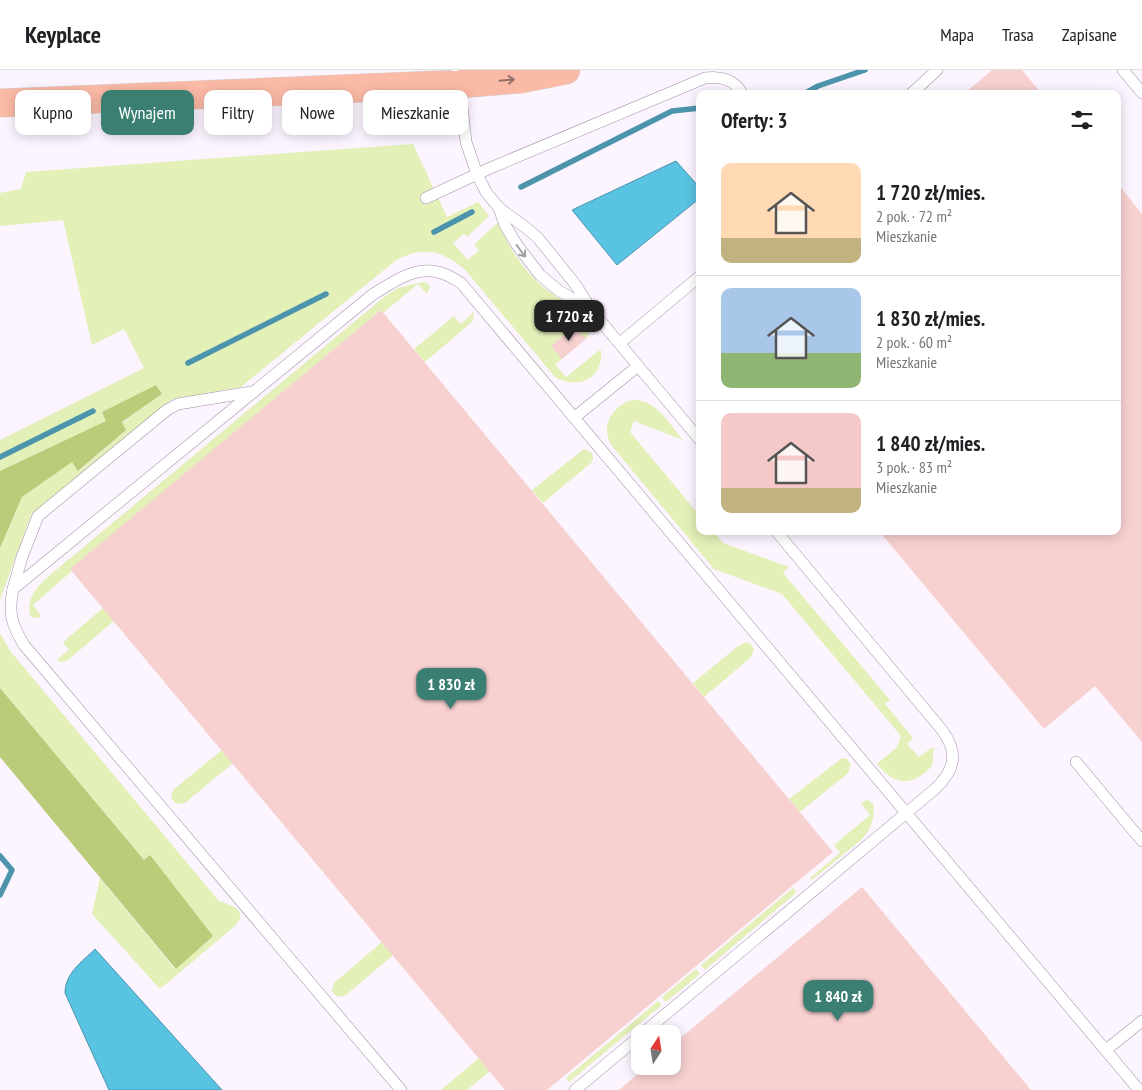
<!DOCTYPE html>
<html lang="pl">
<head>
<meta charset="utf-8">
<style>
  body { margin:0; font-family:"PT Sans Narrow",sans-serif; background:#f6f6f6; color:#202124; height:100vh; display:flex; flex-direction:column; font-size:19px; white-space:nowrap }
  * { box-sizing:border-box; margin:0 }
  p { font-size:16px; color:#757577 }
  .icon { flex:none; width:28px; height:28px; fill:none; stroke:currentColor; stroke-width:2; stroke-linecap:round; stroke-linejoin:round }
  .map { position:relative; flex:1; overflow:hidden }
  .panel { position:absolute; left:696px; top:20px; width:425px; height:445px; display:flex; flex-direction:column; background:#fff; border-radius:10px; box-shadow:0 2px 12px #0003 }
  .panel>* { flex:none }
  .top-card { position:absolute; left:15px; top:20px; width:475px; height:45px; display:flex; gap:10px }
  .needle { width:32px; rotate:12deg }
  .controls { position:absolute; left:631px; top:955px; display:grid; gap:10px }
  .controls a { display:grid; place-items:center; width:50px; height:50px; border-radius:10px; background:#fff; box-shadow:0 2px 12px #0003; font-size:25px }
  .price { position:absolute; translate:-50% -42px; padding:0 11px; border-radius:10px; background:#3b7f73; color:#fff; font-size:16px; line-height:32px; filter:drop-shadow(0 1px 2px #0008) }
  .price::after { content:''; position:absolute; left:50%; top:30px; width:15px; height:11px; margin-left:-8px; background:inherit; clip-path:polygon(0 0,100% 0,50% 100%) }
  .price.current { background:#222; color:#fff }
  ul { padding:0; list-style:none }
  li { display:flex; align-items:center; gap:15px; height:125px; padding:0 25px }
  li+li { border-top:1px solid #e0e0e0 }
  li span { display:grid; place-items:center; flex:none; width:140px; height:100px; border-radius:10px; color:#555 }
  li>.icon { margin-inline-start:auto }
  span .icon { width:60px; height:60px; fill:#fffc; stroke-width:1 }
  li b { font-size:21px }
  h2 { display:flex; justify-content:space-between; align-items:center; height:60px; padding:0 25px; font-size:21px }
  .pill { padding:0 18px; border-radius:10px; background:#fff; box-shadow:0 2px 12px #0003; font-size:18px; line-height:45px }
  .pill.current { background:#3b7f73; color:#fff }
  header { display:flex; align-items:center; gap:30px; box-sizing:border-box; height:70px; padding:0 25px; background:#fff; border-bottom:1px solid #e0e0e0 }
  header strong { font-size:24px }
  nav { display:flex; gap:28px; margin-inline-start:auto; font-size:18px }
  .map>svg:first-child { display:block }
  .green { fill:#e3f0b8 }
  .forest { fill:#bacb7a }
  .water { fill:#59c3e2; stroke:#4c94ac }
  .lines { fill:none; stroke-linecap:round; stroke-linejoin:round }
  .stream { stroke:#4c94ac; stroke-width:5.5 }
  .building { fill:#f7d1d0 }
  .lane-casing { stroke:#a18fa6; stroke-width:12 }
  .primary-casing { stroke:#d5d4d5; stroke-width:29 }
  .lane { stroke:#fff; stroke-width:11 }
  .primary { stroke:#fbbaa6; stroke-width:28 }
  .oneway { stroke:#94706a }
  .oneway2 { stroke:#a09da1 }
</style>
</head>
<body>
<header>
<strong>Keyplace</strong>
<nav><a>Mapa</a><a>Trasa</a><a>Zapisane</a></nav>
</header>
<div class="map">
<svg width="1142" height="1020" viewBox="0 0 1142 1020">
  <rect width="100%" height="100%" fill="#fcf4fe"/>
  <!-- green -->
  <g class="green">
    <path d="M 413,74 L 447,147 L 478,132 L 489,146 L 467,167 L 464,164 L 453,173 L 468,190 L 479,180 L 474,175 L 497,153 C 503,162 507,172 512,180 C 520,192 531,207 542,216 C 553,226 592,246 589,264 L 586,269 L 575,256 L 551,276 L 562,289 L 555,294 L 566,307 L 597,282 L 601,280 C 604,309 578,320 555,307 L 466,201 C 445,181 422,175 395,191 L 241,317 L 171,330 L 36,441 L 31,445 L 0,530 L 0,478 L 22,427 L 72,392 L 79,401 L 126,360 L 122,353 L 162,324 L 156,315 L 102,342 L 107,351 L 0,401 L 0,370 L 144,298 L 124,259 L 92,275 L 63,150 L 0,156 L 0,123 L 21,119 L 26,102 Z"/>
    <path d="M 422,212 L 427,213 L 430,217 L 427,224 L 418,214 L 383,243 L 381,240 L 71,499 L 72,501 L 33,535 L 41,546 L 40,547 L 34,548 L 31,547 C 24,531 39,514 50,505 L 384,227 L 398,218 Z"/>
    <path d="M 474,242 L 473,251 L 425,292 L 414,279 L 454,246 L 461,254 Z"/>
    <path d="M 632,330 C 656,328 669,354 683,370 L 634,351 L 630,362 L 700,446 L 700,461 L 713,461 L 723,473 L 789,497 L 783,503 L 890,630 L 885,634 L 913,668 L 907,674 L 919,687 L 931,678 L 934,678 L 932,696 C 912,717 895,716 877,694 L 897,677 L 901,666 L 782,524 L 714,499 L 612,376 C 600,358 611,336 632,330 Z"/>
    <path d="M 584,379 L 592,383 L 593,389 L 592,392 L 543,433 L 532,420 Z"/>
    <path d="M 103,538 L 114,551 L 68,590 L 62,592 L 56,590 L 69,580 L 63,572 Z"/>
    <path d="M 0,563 L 11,582 L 219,831 C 232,836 248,839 236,855 L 160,919 L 92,844 L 100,808 L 175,899 L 150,786 L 144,790 L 0,618 Z"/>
    <path d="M 746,572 C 755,575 755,581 750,588 L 704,627 L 693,613 L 737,577 Z"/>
    <path d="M 222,680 L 233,693 L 186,732 L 182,734 L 175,733 L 171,728 L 173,720 Z"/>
    <path d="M 842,688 L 847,689 L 851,695 L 848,703 L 800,742 L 789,729 Z"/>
    <path d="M 867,730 L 873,733 C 876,747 871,760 861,770 L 812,810 L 810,808 L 840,783 L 834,775 L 870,745 L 861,733 Z"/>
    <path d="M 793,818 L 797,822 L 705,900 L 701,895 Z"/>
    <path d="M 382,872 L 393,885 L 346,925 C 340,928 335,927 332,921 L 334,913 Z"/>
    <path d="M 696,899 L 700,904 L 666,932 L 662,927 Z"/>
    <path d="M 658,931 L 662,935 L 569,1012 L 566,1008 Z"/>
    <path d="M 479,988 L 490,1001 L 467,1020 L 441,1020 Z"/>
  </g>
  <!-- forest -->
  <g class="forest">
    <path d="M 156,315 L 162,324 L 122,352 L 126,360 L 78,401 L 72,392 L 22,427 L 0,478 L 0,401 L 106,351 L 102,342 Z"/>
    <path d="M 0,618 L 144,790 L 150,785 L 213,866 L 176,899 L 0,687 Z"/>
  </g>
  <!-- water -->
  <g class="water">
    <path d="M 676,91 L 700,118 L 700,128 L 617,195 L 572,140 Z"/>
    <path d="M 95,879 L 222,1020 L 109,1020 L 65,923 C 65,903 82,892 95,879 Z"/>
  </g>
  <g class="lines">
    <!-- stream -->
    <g class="stream">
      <path d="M 804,24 L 818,16 L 865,0"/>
      <path d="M 521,117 L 672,41 L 700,38"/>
      <path d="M 434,162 L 472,142"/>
      <path d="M 188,293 L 326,224"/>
      <path d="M 0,387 L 93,341"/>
      <path d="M 0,786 L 12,800 L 0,825"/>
    </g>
  </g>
  <!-- building -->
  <g class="building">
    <path d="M 992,0 L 1022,0 L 1042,24 L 964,24 Z"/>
    <path d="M 1118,114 L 1142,144 L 1142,672 L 1095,616 L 1044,659 L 879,461 L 1118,461 Z"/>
    <path d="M 381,240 L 833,782 L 547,1020 L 505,1020 L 70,499 Z"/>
    <path d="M 575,255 L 586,269 L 562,289 L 551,276 Z"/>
    <path d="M 862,817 L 1031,1020 L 619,1020 L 647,996 L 672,996 L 672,975 Z"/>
  </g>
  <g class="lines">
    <defs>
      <g id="lane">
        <path d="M 458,0 L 466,72 L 477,104 L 486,122 L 499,138 L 505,155 L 517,175 L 540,205 L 558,220 L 592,241"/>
        <path d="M 1123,0 L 1142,23"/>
        <path d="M 911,24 L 937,0"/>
        <path d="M 426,128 L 488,99 L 705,8 C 720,6 735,9 742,24"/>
        <path d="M 499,138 L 525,157 L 538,168 L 575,214 L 593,242 L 700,370"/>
        <path d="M 620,273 L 700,206"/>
        <path d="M 575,347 L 638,296"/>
        <path d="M 13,519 L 22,487 L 38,446 L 167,340 L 178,334 L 251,322"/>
        <path d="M 1076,692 L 1142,771"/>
        <path d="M 642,964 L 935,719 C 955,700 959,683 942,660 L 776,461"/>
        <path d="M 1106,980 L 1142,951"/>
        <path d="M 401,1020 L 24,575 C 12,556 8,542 13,519 L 372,225 C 393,212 418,193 444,204 C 450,206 456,210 461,213 L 1139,1020"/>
        <path d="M 575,1020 L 640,966"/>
      </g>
      <path id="primary" d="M 0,33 L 459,14 L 521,9 L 566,0"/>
    </defs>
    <!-- lane casing -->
    <use href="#lane" class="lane-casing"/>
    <!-- primary casing -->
    <use href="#primary" class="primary-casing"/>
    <!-- lane -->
    <use href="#lane" class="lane"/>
    <!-- primary -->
    <use href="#primary" class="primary"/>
  </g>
  <!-- one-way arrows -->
  <defs><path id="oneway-shaft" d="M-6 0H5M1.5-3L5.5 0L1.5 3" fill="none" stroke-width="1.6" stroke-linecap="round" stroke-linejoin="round" transform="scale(1.25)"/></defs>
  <use class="oneway" href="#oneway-shaft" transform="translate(507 10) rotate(-5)"/>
  <use class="oneway2" href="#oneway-shaft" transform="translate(521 181) rotate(53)"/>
</svg>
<div class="controls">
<a><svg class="needle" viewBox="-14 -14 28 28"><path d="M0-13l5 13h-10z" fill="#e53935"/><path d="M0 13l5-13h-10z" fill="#757577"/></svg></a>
</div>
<b class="price current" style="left:569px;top:272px">1 720 zł</b>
<b class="price" style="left:451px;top:640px">1 830 zł</b>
<b class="price" style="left:838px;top:952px">1 840 zł</b>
<div class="top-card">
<a class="pill">Kupno</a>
<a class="pill current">Wynajem</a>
<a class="pill">Filtry</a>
<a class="pill">Nowe</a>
<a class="pill">Mieszkanie</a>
</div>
<section class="panel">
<h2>Oferty: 3<svg class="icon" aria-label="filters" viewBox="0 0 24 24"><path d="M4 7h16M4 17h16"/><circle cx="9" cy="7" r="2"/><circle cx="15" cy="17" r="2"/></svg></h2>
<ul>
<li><span style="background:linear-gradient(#ffd9b3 75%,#c2b280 0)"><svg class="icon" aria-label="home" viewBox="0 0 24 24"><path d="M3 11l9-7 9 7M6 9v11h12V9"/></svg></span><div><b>1 720 zł/mies.</b><p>2 pok. · 72 m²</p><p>Mieszkanie</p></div></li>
<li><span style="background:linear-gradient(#a9c7e8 65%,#8fb573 0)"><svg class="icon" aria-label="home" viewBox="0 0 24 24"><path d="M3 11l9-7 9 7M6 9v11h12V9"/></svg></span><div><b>1 830 zł/mies.</b><p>2 pok. · 60 m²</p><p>Mieszkanie</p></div></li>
<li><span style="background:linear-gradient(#f6c9c9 75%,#c2b280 0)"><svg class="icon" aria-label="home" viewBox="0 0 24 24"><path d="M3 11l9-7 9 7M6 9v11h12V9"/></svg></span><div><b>1 840 zł/mies.</b><p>3 pok. · 83 m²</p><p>Mieszkanie</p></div></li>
</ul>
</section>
</div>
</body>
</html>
